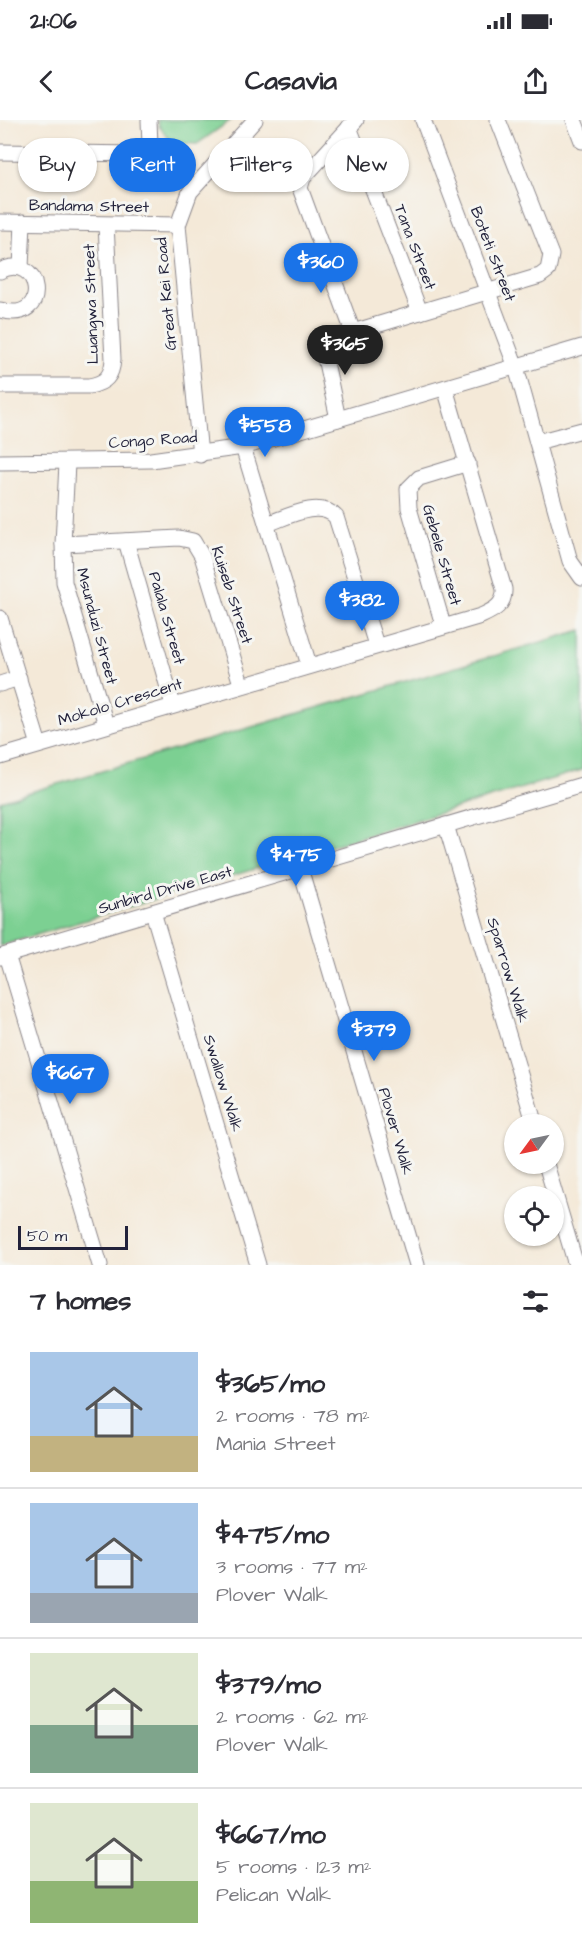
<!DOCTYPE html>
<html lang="en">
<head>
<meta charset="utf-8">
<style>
  body { margin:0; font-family:"Architects Daughter",sans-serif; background:#f2f2f3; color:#2b2b33; height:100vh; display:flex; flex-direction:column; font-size:22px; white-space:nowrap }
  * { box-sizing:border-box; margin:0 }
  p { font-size:20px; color:#7c7c81 }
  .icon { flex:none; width:33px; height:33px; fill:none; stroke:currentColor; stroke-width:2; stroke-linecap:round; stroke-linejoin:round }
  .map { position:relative; height:1145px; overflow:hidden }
  .details { display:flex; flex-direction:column; background:#fff; flex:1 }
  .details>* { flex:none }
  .guide { position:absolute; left:18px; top:18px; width:546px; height:54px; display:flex; gap:12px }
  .needle { width:39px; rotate:237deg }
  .buttons { position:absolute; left:504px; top:994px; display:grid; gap:12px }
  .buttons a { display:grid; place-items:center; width:60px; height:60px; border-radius:50%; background:#fff; box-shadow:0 2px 4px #0004; font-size:30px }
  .scale { position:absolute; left:18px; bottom:15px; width:110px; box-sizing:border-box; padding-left:6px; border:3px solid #22223b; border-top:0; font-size:16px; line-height:21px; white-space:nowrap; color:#22223b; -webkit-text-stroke:4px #f6f6f2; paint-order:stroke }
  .price { position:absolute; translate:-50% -51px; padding:0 14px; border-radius:21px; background:#1a73e8; color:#fff; font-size:20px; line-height:39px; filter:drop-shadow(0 2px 3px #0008) }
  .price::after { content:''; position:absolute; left:50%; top:36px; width:18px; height:14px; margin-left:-9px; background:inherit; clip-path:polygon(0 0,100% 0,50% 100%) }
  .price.current { background:#222; color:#fff }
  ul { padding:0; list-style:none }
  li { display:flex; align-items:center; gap:18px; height:150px; padding:0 30px }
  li+li { border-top:2px solid #e1e1e2 }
  li span { display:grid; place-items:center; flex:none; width:168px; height:120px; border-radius:0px; color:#555 }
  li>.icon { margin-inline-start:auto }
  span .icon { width:72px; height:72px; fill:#fffc; stroke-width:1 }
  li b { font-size:26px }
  h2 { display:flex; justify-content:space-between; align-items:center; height:72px; padding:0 30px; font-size:26px }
  .chip { padding:0 21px; border-radius:27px; background:#fff; box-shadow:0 2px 4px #0004; font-size:21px; line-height:54px }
  .chip.current { background:#1a73e8; color:#fff }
  .status { display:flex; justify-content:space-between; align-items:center; height:42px; padding:0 30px; background:#fff; direction:ltr }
  .status svg { height:16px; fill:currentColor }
  header { display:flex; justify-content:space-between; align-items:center; height:78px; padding:0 30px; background:#fff; font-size:27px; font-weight:700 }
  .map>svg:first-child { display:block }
  .green { fill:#7cd092; stroke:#4f7966; stroke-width:1.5 }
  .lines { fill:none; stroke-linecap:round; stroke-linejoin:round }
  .street-casing { stroke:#8b868a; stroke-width:17 }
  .street { stroke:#fff; stroke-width:15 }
  .labels { text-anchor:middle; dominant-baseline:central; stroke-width:6; stroke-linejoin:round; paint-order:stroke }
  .street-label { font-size:16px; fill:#22223b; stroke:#f6f6f2 }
</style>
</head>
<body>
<div class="status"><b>21:06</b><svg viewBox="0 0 49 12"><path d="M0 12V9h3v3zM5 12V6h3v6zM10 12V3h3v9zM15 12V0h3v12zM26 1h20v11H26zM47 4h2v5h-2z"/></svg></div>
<header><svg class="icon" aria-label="back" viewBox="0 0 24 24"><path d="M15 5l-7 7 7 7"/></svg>Casavia<svg class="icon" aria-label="share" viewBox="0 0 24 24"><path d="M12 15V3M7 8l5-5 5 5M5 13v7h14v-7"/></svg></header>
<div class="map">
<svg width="582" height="1145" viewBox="0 0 582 1145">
  <rect width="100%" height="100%" fill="#f6f6f2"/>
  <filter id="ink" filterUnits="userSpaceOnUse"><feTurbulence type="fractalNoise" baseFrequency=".0167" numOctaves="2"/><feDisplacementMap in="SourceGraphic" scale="12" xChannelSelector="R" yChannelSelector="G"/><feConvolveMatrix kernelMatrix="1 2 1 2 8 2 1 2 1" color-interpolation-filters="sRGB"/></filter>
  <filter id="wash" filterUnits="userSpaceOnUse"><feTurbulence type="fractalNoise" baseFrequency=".008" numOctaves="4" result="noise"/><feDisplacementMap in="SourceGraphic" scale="24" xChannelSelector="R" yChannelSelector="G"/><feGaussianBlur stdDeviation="1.35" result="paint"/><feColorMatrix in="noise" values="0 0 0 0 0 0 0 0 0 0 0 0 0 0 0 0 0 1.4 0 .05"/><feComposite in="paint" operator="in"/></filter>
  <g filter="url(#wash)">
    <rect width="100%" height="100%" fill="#f4e9d8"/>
    <!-- green -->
    <g class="green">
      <path d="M 158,0 L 231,0 L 197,24 L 172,23 L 159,6 Z"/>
      <path d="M 582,510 L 582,650 L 0,826 L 0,681 Z"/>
    </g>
  </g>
  <g filter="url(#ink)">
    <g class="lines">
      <defs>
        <g id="street">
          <path d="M 356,0 L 303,58 L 300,68 L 353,212 L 540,156 L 548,150 L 551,135 L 498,0"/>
          <path d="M 423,0 L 516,247 L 570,441 L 582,458"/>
          <path d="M 574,0 L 582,21"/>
          <path d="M 349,7 L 420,192"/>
          <path d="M 0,32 L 137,34 L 150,25 L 149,0"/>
          <path d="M 0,102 L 178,105"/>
          <path d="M 21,148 L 23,102"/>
          <path d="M 0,151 C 41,130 53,205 0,190"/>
          <path d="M 0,266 L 89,266 C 106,263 112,256 113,239 L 106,105"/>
          <path d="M 338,299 L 324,233 L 333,218 L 353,212"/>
          <path d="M 537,322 L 582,310"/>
          <path d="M 243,327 L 309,545"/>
          <path d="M 200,335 L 178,105 L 190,72 L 255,0"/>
          <path d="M 0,342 L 151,340 L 243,327 L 582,227"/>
          <path d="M 67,343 L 63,424 L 64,462 L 106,605"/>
          <path d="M 267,404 C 287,397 319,379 336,397 L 376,525"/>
          <path d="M 126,421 L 173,585"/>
          <path d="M 63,424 L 179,418 L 193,421 L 202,436 L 241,564"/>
          <path d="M 0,498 L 39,625"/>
          <path d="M 443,505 L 409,388 L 408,369 L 419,358 L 468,343"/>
          <path d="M 0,564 L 19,558"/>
          <path d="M 0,637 L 481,496 C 494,490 505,485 504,469 L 445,268"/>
          <path d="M 446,705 L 535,1005"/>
          <path d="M 300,748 L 417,1145"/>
          <path d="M 153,792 L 258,1145"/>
          <path d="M 7,835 L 100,1145"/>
          <path d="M 0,837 L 582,665"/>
          <path d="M 546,1044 L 576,1145"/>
        </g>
      </defs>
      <!-- street casing -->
      <use href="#street" class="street-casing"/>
      <!-- street -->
      <use href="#street" class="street"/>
    </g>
  </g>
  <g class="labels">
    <!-- street labels -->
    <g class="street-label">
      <text transform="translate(89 86) rotate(1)">Bandama Street</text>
      <text transform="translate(415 127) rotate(69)">Tana Street</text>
      <text transform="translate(493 134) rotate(69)">Boteti Street</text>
      <text transform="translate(166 174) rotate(-95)">Great Kei Road</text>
      <text transform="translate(91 184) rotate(-92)">Luangwa Street</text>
      <text transform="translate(153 320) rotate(-4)">Congo Road</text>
      <text transform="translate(442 435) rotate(74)">Gebele Street</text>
      <text transform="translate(232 475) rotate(72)">Kuiseb Street</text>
      <text transform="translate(167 498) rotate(74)">Palala Street</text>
      <text transform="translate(97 506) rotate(75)">Msunduzi Street</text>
      <text transform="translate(120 582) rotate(-17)">Mokolo Crescent</text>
      <text transform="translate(165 770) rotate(-16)">Sunbird Drive East</text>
      <text transform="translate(508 850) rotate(73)">Sparrow Walk</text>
      <text transform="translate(223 963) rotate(73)">Swallow Walk</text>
      <text transform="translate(396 1011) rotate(74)">Plover Walk</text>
    </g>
  </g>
</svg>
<div class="buttons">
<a><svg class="needle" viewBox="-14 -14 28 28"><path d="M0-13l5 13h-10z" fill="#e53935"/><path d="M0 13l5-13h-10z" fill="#7c7c81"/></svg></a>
<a><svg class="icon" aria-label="locate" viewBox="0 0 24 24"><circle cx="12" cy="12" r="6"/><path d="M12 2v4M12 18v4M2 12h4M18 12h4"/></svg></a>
</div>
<div class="scale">50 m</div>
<b class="price" style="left:321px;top:174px">$360</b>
<b class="price current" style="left:345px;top:256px">$365</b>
<b class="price" style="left:265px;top:338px">$558</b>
<b class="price" style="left:362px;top:512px">$382</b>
<b class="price" style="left:296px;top:767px">$475</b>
<b class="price" style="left:374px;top:942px">$379</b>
<b class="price" style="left:70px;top:985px">$667</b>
<div class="guide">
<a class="chip">Buy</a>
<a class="chip current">Rent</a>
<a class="chip">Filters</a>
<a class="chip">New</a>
</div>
</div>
<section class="details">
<h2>7 homes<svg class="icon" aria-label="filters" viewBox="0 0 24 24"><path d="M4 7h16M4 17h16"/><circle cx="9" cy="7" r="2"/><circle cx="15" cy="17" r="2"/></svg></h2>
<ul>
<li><span style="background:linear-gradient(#a9c7e8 70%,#c2b280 0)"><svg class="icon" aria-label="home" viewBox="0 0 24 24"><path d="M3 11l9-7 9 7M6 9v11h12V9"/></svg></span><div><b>$365/mo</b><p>2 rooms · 78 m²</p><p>Mania Street</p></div></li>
<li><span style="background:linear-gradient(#a9c7e8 75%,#9aa5b1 0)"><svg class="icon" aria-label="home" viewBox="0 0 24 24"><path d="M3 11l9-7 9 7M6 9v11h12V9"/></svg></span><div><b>$475/mo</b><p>3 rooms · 77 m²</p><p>Plover Walk</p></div></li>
<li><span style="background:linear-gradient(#dfe7d0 60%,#7fa58c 0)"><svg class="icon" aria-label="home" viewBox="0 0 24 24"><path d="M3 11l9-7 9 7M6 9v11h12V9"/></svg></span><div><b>$379/mo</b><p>2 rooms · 62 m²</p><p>Plover Walk</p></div></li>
<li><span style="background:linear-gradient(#dfe7d0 65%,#8fb573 0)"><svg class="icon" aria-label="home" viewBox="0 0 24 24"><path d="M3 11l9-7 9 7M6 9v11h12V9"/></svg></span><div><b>$667/mo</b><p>5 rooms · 123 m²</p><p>Pelican Walk</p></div></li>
</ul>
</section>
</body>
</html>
